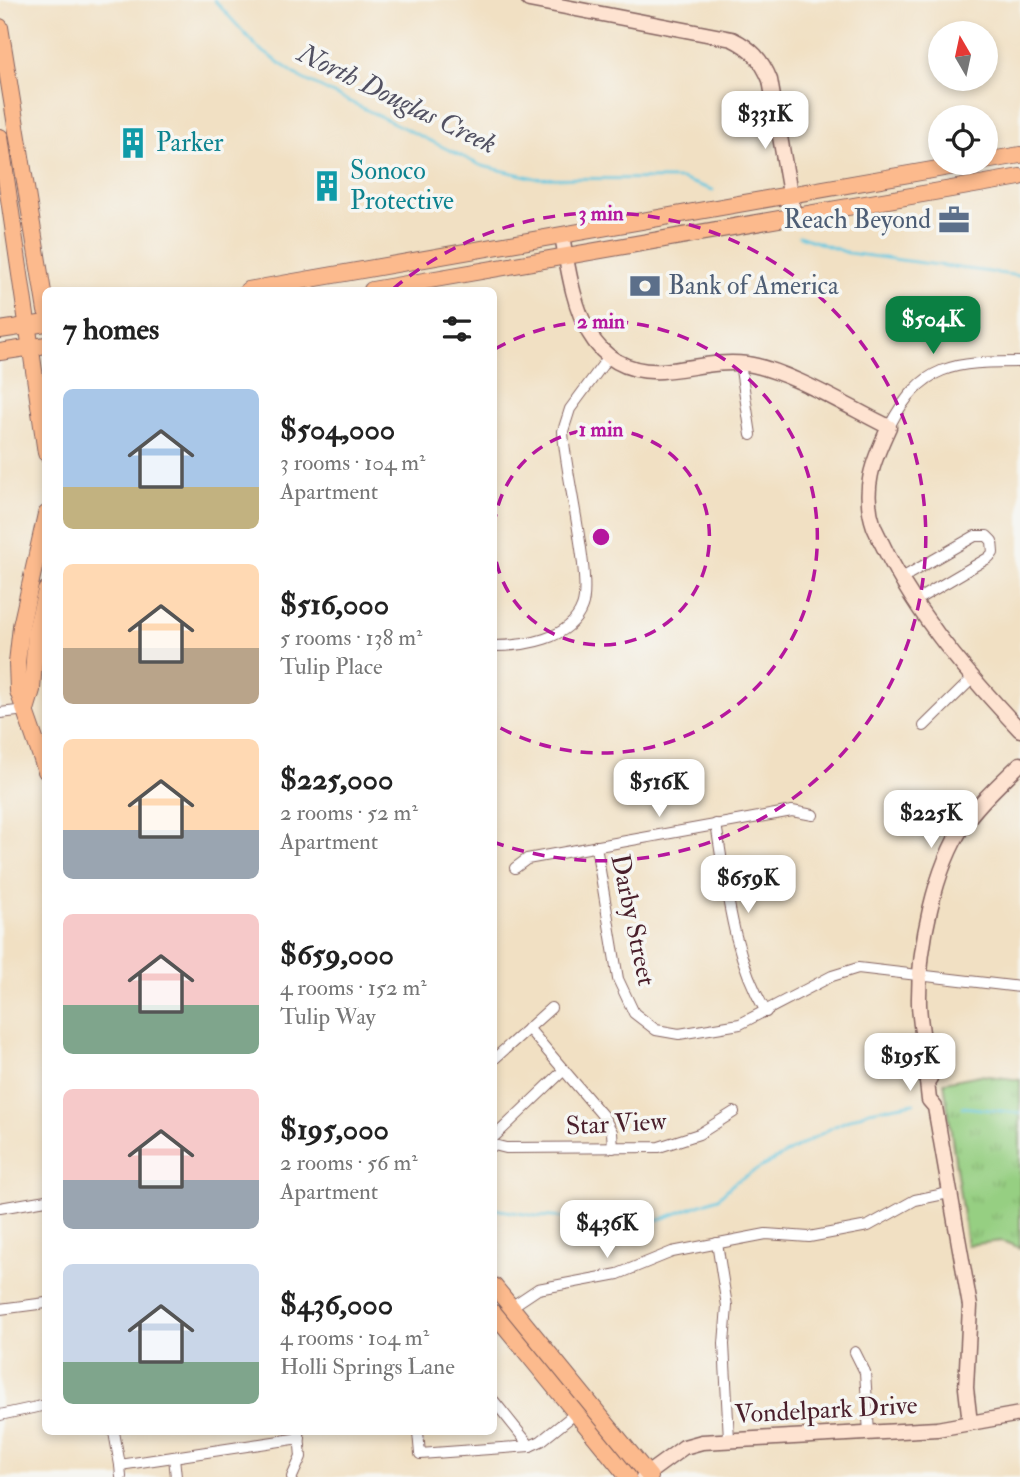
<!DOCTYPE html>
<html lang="en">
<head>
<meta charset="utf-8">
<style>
  body { margin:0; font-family:"IM FELL Double Pica",serif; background:#f2f2f2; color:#222; height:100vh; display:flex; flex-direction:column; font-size:26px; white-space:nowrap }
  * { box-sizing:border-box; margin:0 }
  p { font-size:23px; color:#767676 }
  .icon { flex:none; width:38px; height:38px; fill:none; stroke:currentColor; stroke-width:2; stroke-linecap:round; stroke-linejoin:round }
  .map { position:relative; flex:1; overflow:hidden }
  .drawer { position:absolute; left:42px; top:287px; width:455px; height:1148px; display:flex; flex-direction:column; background:#fff; border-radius:10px; box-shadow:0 4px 10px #0003 }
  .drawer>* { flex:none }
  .needle { width:46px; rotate:351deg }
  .buttons { position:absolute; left:928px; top:21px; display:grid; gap:14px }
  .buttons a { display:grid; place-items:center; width:70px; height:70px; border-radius:50%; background:#fff; box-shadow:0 4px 10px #0003; font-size:35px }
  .price { position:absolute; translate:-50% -60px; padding:0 16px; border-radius:14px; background:#fff; color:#222; font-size:23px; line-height:46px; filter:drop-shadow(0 2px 4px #0008) }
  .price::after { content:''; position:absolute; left:50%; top:42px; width:21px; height:16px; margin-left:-10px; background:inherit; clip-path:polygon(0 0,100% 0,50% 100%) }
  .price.on { background:#0b8043; color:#fff }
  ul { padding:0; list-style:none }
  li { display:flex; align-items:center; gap:21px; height:175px; padding:0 21px }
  li span { display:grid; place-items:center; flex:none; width:196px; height:140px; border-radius:10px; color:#555 }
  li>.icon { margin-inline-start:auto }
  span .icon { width:84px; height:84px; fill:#fffc; stroke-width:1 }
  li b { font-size:30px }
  h2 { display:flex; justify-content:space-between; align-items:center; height:84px; padding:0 21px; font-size:30px }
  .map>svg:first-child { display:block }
  .park { fill:url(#park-tufts); stroke:#707756; stroke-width:2 }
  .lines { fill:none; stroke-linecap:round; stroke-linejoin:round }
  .stream { stroke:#63c7e1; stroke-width:2.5 }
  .street-casing { stroke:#846360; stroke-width:12 }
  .secondary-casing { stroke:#846360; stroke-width:17 }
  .primary-casing { stroke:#846360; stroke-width:18 }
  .street { stroke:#fff; stroke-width:10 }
  .secondary { stroke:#fee3d1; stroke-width:14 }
  .primary { stroke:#fcba8d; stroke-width:16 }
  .ring { fill:none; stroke:#b5179e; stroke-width:3.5; stroke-dasharray:12 9 }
  .labels { text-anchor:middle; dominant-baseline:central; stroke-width:7; stroke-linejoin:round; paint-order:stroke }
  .culture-label { font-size:26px; fill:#0d838f; stroke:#f6f6f2; text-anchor:start }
  .service-label { font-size:26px; fill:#4e5e75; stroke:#f6f6f2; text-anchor:end }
  .street-label { font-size:26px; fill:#4a1f2b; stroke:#f6f6f2 }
  .water-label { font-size:28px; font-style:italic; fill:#525162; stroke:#f6f6f2 }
  .centre { fill:#b5179e; stroke:#f6f6f2; stroke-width:3.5 }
  .ring-label { font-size:21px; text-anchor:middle; font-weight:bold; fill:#b5179e; stroke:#f6f6f2; stroke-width:7; stroke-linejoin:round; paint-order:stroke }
</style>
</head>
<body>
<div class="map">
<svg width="1020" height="1477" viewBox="0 0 1020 1477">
  <defs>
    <pattern id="park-tufts" width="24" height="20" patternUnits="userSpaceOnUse" patternTransform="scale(1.75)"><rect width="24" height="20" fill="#96cf82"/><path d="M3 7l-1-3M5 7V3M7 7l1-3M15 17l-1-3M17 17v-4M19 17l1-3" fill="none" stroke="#83b170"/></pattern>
  </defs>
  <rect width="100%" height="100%" fill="#f6f6f2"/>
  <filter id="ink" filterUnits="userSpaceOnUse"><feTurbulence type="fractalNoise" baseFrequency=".0143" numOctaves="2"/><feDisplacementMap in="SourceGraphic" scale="14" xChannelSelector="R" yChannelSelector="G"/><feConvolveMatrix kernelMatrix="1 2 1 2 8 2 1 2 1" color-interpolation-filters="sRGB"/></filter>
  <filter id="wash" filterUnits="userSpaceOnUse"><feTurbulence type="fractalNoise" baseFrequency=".00686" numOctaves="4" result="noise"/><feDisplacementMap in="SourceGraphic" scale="28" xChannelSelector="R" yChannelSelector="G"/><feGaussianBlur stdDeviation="1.57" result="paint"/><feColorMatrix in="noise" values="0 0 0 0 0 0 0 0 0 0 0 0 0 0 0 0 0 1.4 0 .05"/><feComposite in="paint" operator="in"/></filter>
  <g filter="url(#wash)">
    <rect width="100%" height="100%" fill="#f1e0c3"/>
    <!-- park -->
    <path class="park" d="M 980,1075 L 1020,1080 L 1020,1248 L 1002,1241 L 967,1245 L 944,1082 Z"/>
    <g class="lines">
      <!-- stream -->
      <g class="stream">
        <path d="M 214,0 L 258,48 L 301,78 L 482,166 L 535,178 L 681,179 L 713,190"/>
        <path d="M 799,236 L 848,253 L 1020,276"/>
        <path d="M 962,1107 L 1020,1113"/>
        <path d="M 494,1209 L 536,1216 L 650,1223 L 718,1198 L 735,1182 L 835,1126 L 869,1111 L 914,1103"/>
      </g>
    </g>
  </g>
  <g filter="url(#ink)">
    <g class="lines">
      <defs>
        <g id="street">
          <path d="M 740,363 L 751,435"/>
          <path d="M 889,427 C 922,363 954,362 1020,362"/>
          <path d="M 900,579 L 975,536 L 987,536 L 992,541 L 993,553 L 988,558 L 913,602"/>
          <path d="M 494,646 C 524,646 570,640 582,607 C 593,579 564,469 563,431 L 570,409 L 610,355"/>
          <path d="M 0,713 L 26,710"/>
          <path d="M 924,726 L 972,679"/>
          <path d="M 716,824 C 727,890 732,954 766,1012"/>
          <path d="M 596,846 L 618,979 L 634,1013 L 656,1030 L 679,1034 L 740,1024 L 832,976 L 858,968 L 1020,987"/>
          <path d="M 515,868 L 527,859 L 792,811 L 813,815"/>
          <path d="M 528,1028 L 603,1116 L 612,1132 L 613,1148"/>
          <path d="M 494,1059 L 551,1008"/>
          <path d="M 494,1137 L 564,1070"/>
          <path d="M 494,1145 L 506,1148 L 659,1147 L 699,1134 L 734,1112"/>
          <path d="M 0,1208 L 46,1200"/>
          <path d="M 717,1243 L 727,1306 L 724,1344 L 729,1439"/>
          <path d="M 511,1307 L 538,1289 L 618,1274 L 672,1252 L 766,1234 L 809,1237 L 868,1226 L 915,1200 L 949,1193"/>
          <path d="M 0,1309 L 46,1303"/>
          <path d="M 855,1352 L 865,1372 L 869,1433"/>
          <path d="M 0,1415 L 46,1405"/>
          <path d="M 114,1432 L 120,1465"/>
          <path d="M 418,1432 L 420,1454 L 530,1446 L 494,1401"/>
          <path d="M 530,1446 L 541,1441 L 576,1413"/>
          <path d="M 174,1457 L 176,1477"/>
          <path d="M 121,1477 L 120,1465 L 300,1438"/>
          <path d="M 292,1477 L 301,1457 L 299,1434"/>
        </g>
        <g id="secondary">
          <path d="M 529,0 L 732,39 C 751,48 762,60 770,80 L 794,216"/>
          <path d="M 562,236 C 573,294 581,375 662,371 C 690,369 718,360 747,364 C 788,370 850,408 889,427 C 873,461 861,489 874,527 C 911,609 960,666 1020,730"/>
          <path d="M 970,1423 L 966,1388 L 970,1306 L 935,1107 L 929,1100 L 927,1082 L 930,1078 C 926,1054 920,1029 919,1004 C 918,949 934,868 965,823 C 980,801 1001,783 1020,764"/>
          <path d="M 643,1477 L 684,1447 L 702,1442 L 937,1429 L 1020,1414"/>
        </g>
        <g id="primary">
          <path d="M 0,27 L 46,311"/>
          <path d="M 0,137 L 46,453"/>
          <path d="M 985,161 L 1020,155"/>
          <path d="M 248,290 L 972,163"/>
          <path d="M 372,290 L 1020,177"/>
          <path d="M 0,330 L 46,323"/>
          <path d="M 0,352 L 46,345"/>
          <path d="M 46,514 L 21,626 L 17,663 L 18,691 L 46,771"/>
          <path d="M 26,710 L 32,690 L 36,631 L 46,590"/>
          <path d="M 494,1286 L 650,1477"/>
          <path d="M 494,1313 L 628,1477"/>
        </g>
      </defs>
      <!-- street casing -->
      <use href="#street" class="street-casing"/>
      <!-- secondary casing -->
      <use href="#secondary" class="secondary-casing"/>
      <!-- primary casing -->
      <use href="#primary" class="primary-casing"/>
      <!-- street -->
      <use href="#street" class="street"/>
      <!-- secondary -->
      <use href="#secondary" class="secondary"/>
      <!-- primary -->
      <use href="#primary" class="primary"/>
    </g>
  </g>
  <!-- distance rings -->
  <g class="ring">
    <path d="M494 526A108 108 0 1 1 494 548"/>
    <path d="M495 349A216 216 0 1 1 495 725"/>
    <path d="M393 289A324 324 0 1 1 496 843"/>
  </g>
  <!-- icons -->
  <defs>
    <symbol id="building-bare" viewBox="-9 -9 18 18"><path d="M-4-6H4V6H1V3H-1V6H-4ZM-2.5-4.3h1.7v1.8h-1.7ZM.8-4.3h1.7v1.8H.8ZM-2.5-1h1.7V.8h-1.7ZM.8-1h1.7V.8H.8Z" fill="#0f9aa8" stroke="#f6f6f2" stroke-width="2.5" paint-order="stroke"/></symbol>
    <symbol id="office-bare" viewBox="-9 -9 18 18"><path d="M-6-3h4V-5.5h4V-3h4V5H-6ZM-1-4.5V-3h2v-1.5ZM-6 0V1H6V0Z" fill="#5c6f8a" stroke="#f6f6f2" stroke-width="2.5" paint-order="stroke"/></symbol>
    <symbol id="bank-bare" viewBox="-9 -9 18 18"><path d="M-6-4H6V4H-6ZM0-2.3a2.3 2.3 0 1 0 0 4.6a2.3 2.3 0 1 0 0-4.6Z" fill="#5c6f8a" stroke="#f6f6f2" stroke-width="2.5" paint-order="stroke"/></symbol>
  </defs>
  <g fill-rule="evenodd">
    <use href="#building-bare" x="111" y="121" width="44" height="44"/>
    <use href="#building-bare" x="305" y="164" width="44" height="44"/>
    <use href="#office-bare" x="932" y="198" width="44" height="44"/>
    <use href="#bank-bare" x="623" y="264" width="44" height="44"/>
  </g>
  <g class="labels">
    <!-- culture labels -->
    <g class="culture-label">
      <text x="156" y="143">Parker</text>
      <text x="350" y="171">Sonoco<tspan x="350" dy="30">Protective</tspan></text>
    </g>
    <!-- service labels -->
    <g class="service-label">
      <text x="931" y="220">Reach Beyond</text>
      <text x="668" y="286" text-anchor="start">Bank of America</text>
    </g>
    <!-- street labels -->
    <g class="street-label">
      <text transform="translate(633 920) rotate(78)">Darby Street</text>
      <text transform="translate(616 1124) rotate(-3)">Star View</text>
      <text transform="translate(826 1410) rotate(-3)">Vondelpark Drive</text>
    </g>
    <!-- water labels -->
    <g class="water-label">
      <text transform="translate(397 99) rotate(26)">North Douglas Creek</text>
    </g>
  </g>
  <circle cx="601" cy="537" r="10" class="centre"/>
  <g class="ring-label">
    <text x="601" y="220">3 min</text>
    <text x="601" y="328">2 min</text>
    <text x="601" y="436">1 min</text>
  </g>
</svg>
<div class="buttons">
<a><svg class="needle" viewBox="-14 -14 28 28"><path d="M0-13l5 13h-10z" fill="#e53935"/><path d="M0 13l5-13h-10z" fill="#767676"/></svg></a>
<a><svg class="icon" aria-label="locate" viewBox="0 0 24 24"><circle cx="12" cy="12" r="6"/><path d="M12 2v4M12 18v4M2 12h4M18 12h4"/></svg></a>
</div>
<b class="price" style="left:765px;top:151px">$331K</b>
<b class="price on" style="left:933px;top:356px">$504K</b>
<b class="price" style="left:659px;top:819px">$516K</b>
<b class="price" style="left:931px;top:850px">$225K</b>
<b class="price" style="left:748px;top:915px">$659K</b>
<b class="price" style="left:910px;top:1093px">$195K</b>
<b class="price" style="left:607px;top:1260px">$436K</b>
<section class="drawer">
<h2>7 homes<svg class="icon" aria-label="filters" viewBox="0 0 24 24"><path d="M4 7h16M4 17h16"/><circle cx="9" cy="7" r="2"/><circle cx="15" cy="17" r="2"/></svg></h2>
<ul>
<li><span style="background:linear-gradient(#a9c7e8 70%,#c2b280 0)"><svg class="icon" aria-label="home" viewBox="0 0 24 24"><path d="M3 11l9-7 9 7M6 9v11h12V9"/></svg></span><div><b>$504,000</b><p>3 rooms · 104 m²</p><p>Apartment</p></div></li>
<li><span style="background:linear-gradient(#ffd9b3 60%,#b9a48a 0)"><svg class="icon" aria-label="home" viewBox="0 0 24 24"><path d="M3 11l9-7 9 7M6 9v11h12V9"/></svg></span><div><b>$516,000</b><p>5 rooms · 138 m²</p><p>Tulip Place</p></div></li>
<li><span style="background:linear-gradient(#ffd9b3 65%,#9aa5b1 0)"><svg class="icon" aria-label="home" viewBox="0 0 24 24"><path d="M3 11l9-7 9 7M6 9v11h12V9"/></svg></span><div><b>$225,000</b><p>2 rooms · 52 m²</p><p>Apartment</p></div></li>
<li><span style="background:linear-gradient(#f6c9c9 65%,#7fa58c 0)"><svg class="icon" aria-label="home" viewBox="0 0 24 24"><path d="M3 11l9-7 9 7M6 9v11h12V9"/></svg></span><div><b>$659,000</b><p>4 rooms · 152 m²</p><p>Tulip Way</p></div></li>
<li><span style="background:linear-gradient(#f6c9c9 65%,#9aa5b1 0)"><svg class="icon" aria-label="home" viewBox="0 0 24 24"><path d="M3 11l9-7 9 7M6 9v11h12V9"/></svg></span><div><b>$195,000</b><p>2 rooms · 56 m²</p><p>Apartment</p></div></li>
<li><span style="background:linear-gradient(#c9d6e8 70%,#7fa58c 0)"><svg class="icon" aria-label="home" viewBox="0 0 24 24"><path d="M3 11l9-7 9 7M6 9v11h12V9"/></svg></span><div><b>$436,000</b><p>4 rooms · 104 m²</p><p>Holli Springs Lane</p></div></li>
</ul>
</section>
</div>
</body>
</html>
